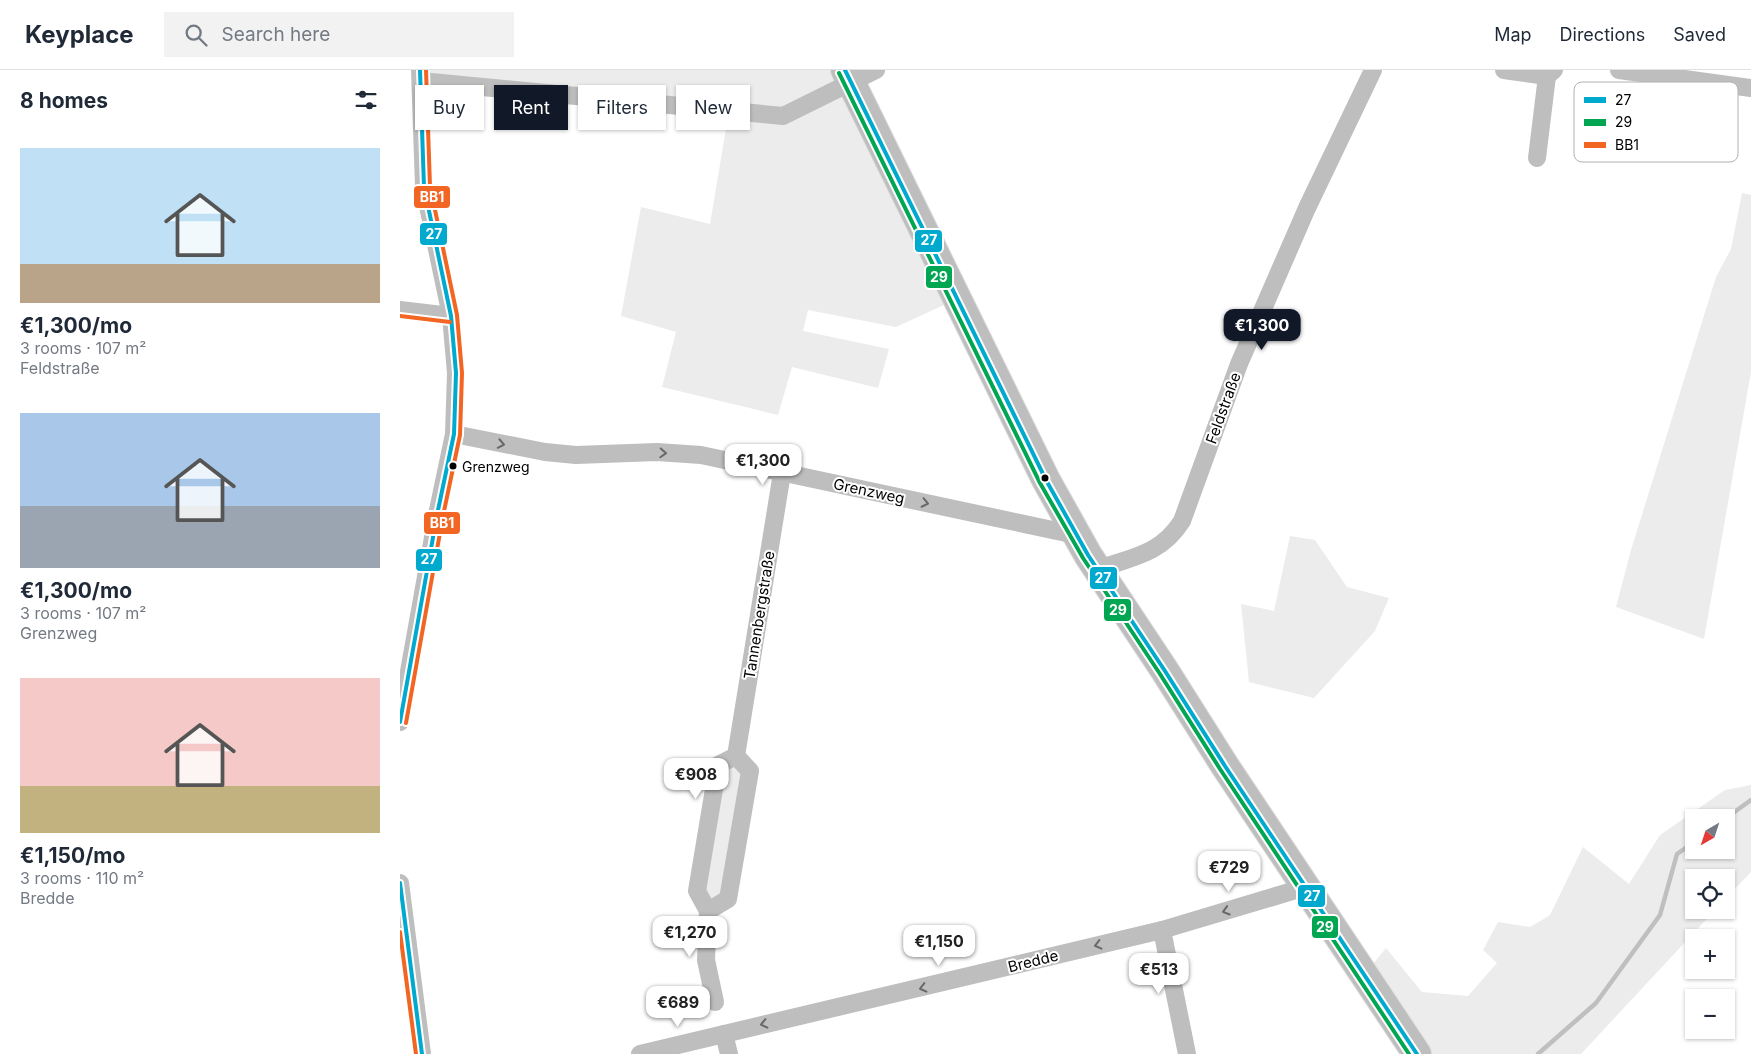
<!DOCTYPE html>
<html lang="en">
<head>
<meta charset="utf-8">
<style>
  body { margin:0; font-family:Inter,sans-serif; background:#f2f2f3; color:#1f2937; height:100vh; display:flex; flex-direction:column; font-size:19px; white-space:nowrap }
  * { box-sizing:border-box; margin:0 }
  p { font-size:16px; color:#747a83 }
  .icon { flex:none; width:28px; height:28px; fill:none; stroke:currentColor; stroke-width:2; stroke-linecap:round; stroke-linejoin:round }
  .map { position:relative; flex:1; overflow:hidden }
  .side { display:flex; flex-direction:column; background:#fff; width:400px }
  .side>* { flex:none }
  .guide { position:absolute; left:15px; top:15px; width:475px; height:45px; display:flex; gap:10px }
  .needle { width:32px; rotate:219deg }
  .tools { position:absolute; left:1285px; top:739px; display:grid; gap:10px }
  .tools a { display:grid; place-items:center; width:50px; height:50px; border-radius:0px; background:#fff; box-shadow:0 1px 4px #0004; font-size:25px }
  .price { position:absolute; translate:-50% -42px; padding:0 11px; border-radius:10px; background:#fff; color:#222; font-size:16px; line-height:32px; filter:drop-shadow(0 1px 2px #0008) }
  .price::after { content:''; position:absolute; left:50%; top:30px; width:15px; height:11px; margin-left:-8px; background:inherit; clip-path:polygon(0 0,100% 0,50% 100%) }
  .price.selected { background:#111827; color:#fff }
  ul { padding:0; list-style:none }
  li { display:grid; align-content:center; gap:10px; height:265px; padding:0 20px }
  li span { display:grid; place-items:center; height:155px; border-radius:0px; color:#555 }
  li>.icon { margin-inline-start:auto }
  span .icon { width:90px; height:90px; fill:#fffc; stroke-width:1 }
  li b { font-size:21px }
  h2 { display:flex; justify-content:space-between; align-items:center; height:60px; padding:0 20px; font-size:21px }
  .chip { padding:0 18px; border-radius:0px; background:#fff; box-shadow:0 1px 4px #0004; font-size:18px; line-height:45px }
  .chip.selected { background:#111827; color:#fff }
  header { display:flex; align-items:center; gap:30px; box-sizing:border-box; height:70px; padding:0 25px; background:#fff; border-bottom:1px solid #e0e1e3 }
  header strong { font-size:24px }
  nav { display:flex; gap:28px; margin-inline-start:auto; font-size:18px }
  .search { width:350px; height:45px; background:#f2f2f3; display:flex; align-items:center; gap:12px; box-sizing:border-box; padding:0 18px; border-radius:0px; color:#747a83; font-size:19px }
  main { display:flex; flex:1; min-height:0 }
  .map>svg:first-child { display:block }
  .green { fill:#ececec; fill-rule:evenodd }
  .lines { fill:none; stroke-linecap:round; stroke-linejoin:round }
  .stream { stroke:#bfbfbf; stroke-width:4.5 }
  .primary-casing { stroke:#dbdbdb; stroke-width:30 }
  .minor { stroke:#bebebe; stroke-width:18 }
  .primary { stroke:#bebebe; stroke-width:28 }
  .bus-1-casing { stroke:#fff; stroke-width:8 }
  .bus-2-casing { stroke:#fff; stroke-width:8 }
  .bus-3-casing { stroke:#fff; stroke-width:8 }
  .bus-1 { stroke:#00a9ce; stroke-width:4 }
  .bus-2 { stroke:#00a651; stroke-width:4 }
  .bus-3 { stroke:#f26522; stroke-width:4 }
  .oneway { stroke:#686868 }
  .bus-dot { fill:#000; stroke:#fff; stroke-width:2 }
  .labels { text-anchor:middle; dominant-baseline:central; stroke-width:4; stroke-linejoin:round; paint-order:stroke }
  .bus-label { font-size:14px; fill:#000; stroke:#fff; text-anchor:start }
  .street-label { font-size:15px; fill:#000; stroke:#fff }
  .key { fill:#fff; stroke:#b2b2b2; stroke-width:1 }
  .key-label { font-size:14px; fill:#000 }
  .line-badge { stroke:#fff; stroke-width:2 }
  .badge-label { font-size:14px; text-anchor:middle; font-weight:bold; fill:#fff }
</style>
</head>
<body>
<header>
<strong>Keyplace</strong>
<div class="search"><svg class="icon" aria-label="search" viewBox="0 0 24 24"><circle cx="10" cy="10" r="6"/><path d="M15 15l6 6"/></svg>Search here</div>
<nav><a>Map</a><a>Directions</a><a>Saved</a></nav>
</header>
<main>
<section class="side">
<h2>8 homes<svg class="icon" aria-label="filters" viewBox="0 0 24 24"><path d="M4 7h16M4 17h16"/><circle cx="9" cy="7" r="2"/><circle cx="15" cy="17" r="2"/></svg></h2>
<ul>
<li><span style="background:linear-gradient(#bfe0f5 75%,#b9a48a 0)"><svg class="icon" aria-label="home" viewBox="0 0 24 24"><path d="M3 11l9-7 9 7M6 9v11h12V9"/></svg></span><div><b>€1,300/mo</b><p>3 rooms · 107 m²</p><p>Feldstraße</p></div></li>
<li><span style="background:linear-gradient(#a9c7e8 60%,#9aa5b1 0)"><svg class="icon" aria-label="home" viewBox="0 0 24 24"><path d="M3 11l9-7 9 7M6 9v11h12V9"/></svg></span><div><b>€1,300/mo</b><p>3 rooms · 107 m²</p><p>Grenzweg</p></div></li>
<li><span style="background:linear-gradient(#f6c9c9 70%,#c2b280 0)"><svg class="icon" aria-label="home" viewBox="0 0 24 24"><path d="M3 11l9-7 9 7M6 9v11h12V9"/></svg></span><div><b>€1,150/mo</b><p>3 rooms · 110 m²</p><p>Bredde</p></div></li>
</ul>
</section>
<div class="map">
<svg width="1351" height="984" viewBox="0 0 1351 984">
  <rect width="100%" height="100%" fill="#fff"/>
  <!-- green -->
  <g class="green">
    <path d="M 20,0 L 445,0 L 557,229 L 496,257 L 408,240 L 403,261 L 489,279 L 478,318 L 392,297 L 378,345 L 262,317 L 276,262 L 221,246 L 241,137 L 310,154 L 329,41 L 21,11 Z"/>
    <path d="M 1342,123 L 1351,125 L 1351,302 L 1304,569 L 1216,537 L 1231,480 L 1316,207 L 1331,179 Z"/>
    <path d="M 890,466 L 915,470 L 947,517 L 989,528 L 975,561 L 914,628 L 849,612 L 841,534 L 874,541 Z"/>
    <path d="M 336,690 L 346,703 L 325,827 L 309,837 L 300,820 L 321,697 Z"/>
    <path d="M 1351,715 L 1351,802 L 1326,828 L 1326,808 L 1294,808 L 1294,840 L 1315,840 L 1181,984 L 1031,984 L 973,894 L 986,878 L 1022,922 L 1068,926 L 1097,893 L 1083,880 L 1098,852 L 1130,857 L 1150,845 L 1183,777 L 1229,814 L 1260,765 L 1325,720 ZM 1294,748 L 1326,748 L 1326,780 L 1294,780 Z"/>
  </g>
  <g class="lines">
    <!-- stream -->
    <g class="stream">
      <path d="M 1326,748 L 1351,730"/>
      <path d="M 1138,984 L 1196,933 L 1260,845 L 1277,784 L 1294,772"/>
    </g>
    <defs>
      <path id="primary" d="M 445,0 L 646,410 L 688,485 L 765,601 L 825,696 L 1017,984"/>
    </defs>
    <!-- primary casing -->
    <use href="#primary" class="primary-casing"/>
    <!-- minor -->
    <g class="minor">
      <path d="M 1104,0 L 1147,6 L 1154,0"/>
      <path d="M 1219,0 L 1351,18"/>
      <path d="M 21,11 L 383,46 L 476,0"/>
      <path d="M 1137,88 L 1147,6"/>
      <path d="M 0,240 L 51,246"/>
      <path d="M 54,364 L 145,382 L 176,385 L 257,382 L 301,385 L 676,465"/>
      <path d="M 698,499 C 733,487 761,484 782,451 L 839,294 L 907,138 L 973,0"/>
      <path d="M 0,652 L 37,445 L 54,364 L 56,303 L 51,246 L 24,117 L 20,0"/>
      <path d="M 336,686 L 350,701 L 328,829 L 308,841 L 297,821 L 318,695 L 336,686 L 382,403"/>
      <path d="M 0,813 L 22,984"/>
      <path d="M 308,841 L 306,890 L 315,932"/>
      <path d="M 762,860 L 787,984"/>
      <path d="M 324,964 L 329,984"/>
      <path d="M 240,984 L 762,860 L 906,817"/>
    </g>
    <!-- primary -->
    <use href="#primary" class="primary"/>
    <defs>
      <g id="bus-1">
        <path d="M 445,0 L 646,410 L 688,485 L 765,601 L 825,696 L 1017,984"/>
        <path d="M 0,652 L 37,445 L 54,364 L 56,303 L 51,246 L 24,117 L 20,0"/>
        <path d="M 0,813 L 22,984"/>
      </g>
      <path id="bus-2" d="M 439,3 L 640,413 L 683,488 L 760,604 L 820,699 L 1009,984"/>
      <g id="bus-3">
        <path d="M 0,246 L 50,252"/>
        <path d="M 6,653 L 43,446 L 60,365 L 62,303 L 57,245 L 30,116 L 26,0"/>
        <path d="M 0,862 L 16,984"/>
      </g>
    </defs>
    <!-- bus-1 casing -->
    <use href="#bus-1" class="bus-1-casing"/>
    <!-- bus-2 casing -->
    <use href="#bus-2" class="bus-2-casing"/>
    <!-- bus-3 casing -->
    <use href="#bus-3" class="bus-3-casing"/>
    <!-- bus-1 -->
    <use href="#bus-1" class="bus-1"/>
    <!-- bus-2 -->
    <use href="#bus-2" class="bus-2"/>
    <!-- bus-3 -->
    <use href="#bus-3" class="bus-3"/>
  </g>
  <!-- one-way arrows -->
  <defs><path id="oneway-chevron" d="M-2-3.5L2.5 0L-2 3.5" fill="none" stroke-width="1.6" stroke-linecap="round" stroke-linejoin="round" transform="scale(1.25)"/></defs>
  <g class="oneway">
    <use href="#oneway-chevron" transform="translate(101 374) rotate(11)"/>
    <use href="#oneway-chevron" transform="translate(263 383) rotate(3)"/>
    <use href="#oneway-chevron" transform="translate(525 433) rotate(12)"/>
    <use href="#oneway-chevron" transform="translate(826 841) rotate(163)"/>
    <use href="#oneway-chevron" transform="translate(698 875) rotate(166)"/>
    <use href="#oneway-chevron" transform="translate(523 918) rotate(166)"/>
    <use href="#oneway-chevron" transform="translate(364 954) rotate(167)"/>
  </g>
  <!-- markers -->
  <g class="bus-dot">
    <circle cx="53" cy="396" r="4.5"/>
    <circle cx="645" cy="408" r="4.5"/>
  </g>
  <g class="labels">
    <!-- bus labels -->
    <g class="bus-label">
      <text x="62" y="396">Grenzweg</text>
    </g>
    <!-- street labels -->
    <g class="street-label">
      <text transform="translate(823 338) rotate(-70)">Feldstraße</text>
      <text transform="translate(469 421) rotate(12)">Grenzweg</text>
      <text transform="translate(359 545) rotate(-81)">Tannenbergstraße</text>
      <text transform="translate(633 891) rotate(-14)">Bredde</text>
    </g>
  </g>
  <!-- legend -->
  <rect x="1174" y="12" width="164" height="80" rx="8" class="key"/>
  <rect x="1184" y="27" width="22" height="6" fill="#00a9ce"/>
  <rect x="1184" y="49" width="22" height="7" fill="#00a651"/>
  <rect x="1184" y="72" width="22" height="6" fill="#f26522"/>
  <g class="key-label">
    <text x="1215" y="35">27</text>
    <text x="1215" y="57">29</text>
    <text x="1215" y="80">BB1</text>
  </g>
  <g class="line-badge">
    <rect x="13" y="115" width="38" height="24" rx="5" fill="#f26522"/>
    <rect x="19" y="152" width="29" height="24" rx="5" fill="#00a9ce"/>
    <rect x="514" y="159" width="29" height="24" rx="5" fill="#00a9ce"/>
    <rect x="525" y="195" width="28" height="24" rx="5" fill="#00a651"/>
    <rect x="23" y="441" width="38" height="24" rx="5" fill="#f26522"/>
    <rect x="15" y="478" width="28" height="24" rx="5" fill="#00a9ce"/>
    <rect x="689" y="496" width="29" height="24" rx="5" fill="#00a9ce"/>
    <rect x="703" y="528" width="29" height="24" rx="5" fill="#00a651"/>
    <rect x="897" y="814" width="29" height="24" rx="5" fill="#00a9ce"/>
    <rect x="911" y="845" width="28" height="24" rx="5" fill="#00a651"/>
  </g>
  <g class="badge-label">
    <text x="32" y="132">BB1</text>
    <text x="34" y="169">27</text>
    <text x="529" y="175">27</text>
    <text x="539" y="212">29</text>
    <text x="42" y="458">BB1</text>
    <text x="29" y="494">27</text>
    <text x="703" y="513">27</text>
    <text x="718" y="545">29</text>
    <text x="912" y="831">27</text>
    <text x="925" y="862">29</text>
  </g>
</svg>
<div class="tools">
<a><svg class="needle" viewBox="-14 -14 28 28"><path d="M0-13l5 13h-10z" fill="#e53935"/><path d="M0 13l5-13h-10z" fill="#747a83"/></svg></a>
<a><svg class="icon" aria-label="locate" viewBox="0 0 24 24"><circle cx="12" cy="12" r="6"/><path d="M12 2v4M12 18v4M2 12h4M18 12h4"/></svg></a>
<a>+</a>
<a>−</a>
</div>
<b class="price selected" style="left:862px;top:281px">€1,300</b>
<b class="price" style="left:363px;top:416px">€1,300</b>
<b class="price" style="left:296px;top:730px">€908</b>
<b class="price" style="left:829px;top:823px">€729</b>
<b class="price" style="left:290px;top:888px">€1,270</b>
<b class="price" style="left:539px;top:897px">€1,150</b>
<b class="price" style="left:759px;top:925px">€513</b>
<b class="price" style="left:278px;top:958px">€689</b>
<div class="guide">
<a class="chip">Buy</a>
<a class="chip selected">Rent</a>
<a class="chip">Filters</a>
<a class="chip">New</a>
</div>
</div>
</main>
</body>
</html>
